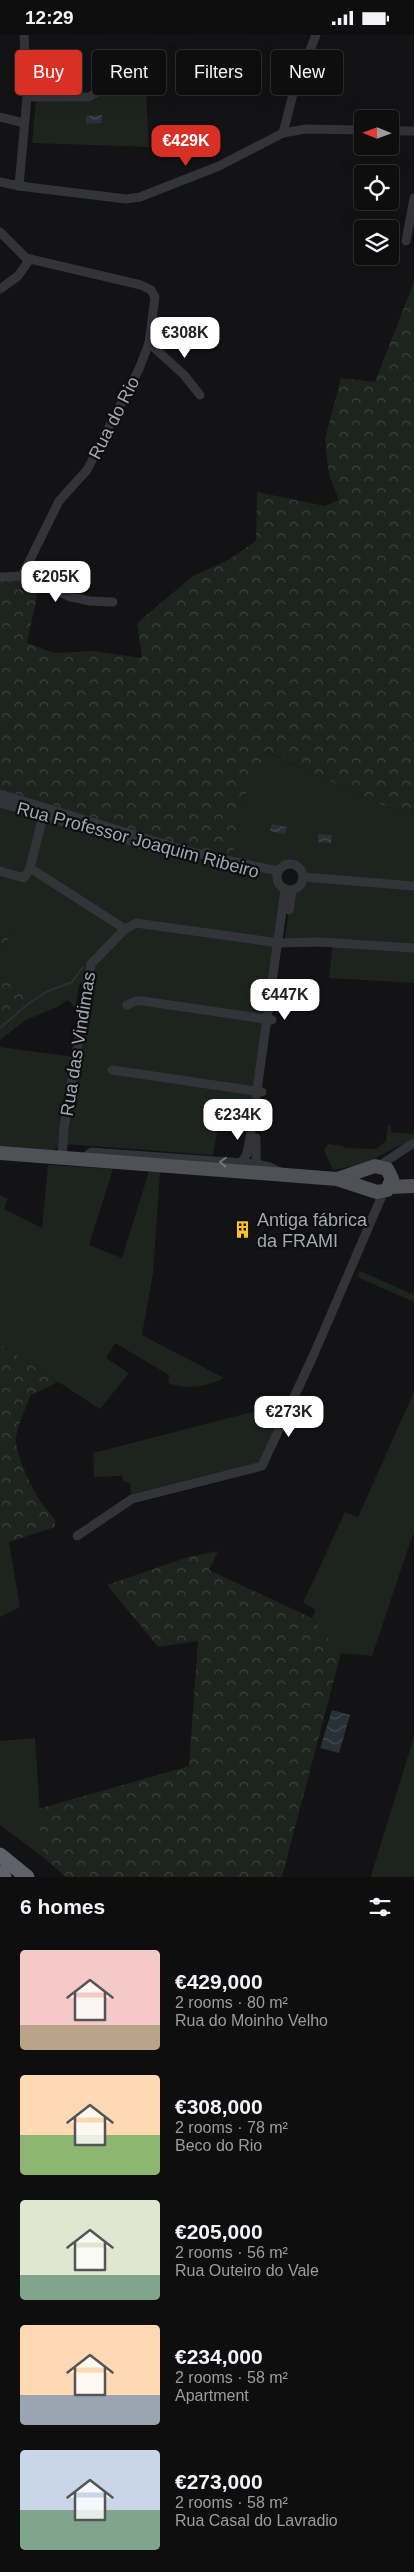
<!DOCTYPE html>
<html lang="en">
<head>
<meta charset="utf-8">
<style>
  body { margin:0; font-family:Helvetica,sans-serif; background:#171718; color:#f1f3f6; height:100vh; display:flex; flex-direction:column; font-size:19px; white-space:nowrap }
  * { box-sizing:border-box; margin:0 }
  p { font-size:16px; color:#9b9c9e }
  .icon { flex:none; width:28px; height:28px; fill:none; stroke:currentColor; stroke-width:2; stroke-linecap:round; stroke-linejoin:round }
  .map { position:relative; height:1842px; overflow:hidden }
  .panel { display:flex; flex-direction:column; background:#0e0e0f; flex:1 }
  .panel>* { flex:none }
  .top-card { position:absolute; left:15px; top:15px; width:385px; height:45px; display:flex; gap:10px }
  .needle { width:32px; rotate:271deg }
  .tools { position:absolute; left:354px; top:75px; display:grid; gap:10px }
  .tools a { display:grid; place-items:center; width:45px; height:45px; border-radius:5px; background:#0e0e0f; box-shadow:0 5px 20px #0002,0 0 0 1px #2e2e2f; font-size:25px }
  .price { position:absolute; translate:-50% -42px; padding:0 11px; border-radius:10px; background:#fff; color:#222; font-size:16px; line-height:32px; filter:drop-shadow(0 1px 2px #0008) }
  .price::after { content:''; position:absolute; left:50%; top:30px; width:15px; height:11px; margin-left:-8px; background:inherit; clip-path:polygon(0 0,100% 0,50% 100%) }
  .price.current { background:#d93025; color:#fff }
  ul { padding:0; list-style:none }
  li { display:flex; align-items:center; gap:15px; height:125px; padding:0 20px }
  li span { display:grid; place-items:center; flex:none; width:140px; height:100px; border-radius:5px; color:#555 }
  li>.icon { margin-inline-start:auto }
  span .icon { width:60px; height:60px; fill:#fffc; stroke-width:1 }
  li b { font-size:21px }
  h2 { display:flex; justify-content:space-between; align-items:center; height:60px; padding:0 20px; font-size:21px }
  .chip { padding:0 18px; border-radius:5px; background:#0e0e0f; box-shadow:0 5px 20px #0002,0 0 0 1px #2e2e2f; font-size:18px; line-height:45px }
  .chip.current { background:#d93025; color:#fff }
  .status { display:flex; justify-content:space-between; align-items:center; height:35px; padding:0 25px; background:#0e0e0f; direction:ltr }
  .status svg { height:14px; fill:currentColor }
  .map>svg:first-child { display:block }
  .green { fill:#1d241e }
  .forest { fill:url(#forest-crowns) }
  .water { fill:url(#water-waves) }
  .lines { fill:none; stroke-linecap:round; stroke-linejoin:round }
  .stream { stroke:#283038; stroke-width:2 }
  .street { stroke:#333439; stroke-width:9 }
  .primary { stroke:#4f5058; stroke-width:14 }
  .highway { stroke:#5f616b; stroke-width:15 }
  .oneway { stroke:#71737d }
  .labels { text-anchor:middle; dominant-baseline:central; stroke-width:4.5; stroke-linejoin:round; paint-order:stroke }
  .street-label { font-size:18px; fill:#a3a7b5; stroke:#0e0e0f }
  .poi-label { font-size:18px; fill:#a3a7b5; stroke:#0e0e0f; text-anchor:start }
</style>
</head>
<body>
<div class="status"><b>12:29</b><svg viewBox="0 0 49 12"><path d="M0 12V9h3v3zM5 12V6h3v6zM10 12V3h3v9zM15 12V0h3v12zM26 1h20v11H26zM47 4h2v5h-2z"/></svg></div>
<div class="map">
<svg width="414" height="1842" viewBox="0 0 414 1842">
  <defs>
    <pattern id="forest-crowns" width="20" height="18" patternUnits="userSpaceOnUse" patternTransform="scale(1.25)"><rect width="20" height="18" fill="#1d241e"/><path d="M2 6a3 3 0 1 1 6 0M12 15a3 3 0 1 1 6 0" fill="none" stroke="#3b413c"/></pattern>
    <pattern id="water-waves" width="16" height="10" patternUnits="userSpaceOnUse" patternTransform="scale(1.25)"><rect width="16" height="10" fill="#283038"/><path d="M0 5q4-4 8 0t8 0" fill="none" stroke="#444b53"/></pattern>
  </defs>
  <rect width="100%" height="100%" fill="#131214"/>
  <!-- green -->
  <g class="green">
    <path d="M 126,55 L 146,55 L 149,112 L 32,108 L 36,66 Z"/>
    <path d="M 267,717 L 376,768 L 414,780 L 414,948 L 329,943 L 333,908 L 284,908 L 292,855 L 300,851 L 304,842 L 300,832 C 280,823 268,843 285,854 L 252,1091 L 219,1086 L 213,1120 L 63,1109 L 52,1116 L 0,1112 L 0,1012 L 75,1022 L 87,944 L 80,948 L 75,972 L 68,965 L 57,972 L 26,985 L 0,1005 L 0,982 L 29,959 L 0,942 L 0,917 L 14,894 L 0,887 L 0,773 L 27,781 L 52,783 L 165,816 L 231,832 L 243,764 Z"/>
    <path d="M 388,1090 L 391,1090 L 391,1097 L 414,1099 L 414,1107 L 401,1110 L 364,1129 L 333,1135 L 324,1115 L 328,1109 L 344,1111 L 345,1113 L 376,1114 L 386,1106 Z"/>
    <path d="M 48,1130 L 113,1134 L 89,1210 L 122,1223 L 149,1136 L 160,1137 L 153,1239 L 142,1300 L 224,1343 C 205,1352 188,1355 168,1348 L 169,1340 L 115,1308 L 106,1323 L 129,1338 L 100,1374 L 0,1309 L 0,1160 L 8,1164 L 4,1174 L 42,1193 Z"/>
    <path d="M 360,1236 L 414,1260 L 414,1267 L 357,1242 Z"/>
    <path d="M 294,1351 L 297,1357 L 262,1431 L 132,1464 L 130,1448 L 123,1446 L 122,1441 L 94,1442 L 93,1418 L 287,1368 Z"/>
    <path d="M 414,1357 L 414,1496 L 372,1621 L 341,1618 L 312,1583 L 316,1575 L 303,1568 L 345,1477 L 358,1482 Z"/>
    <path d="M 9,1507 L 20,1572 L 0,1582 L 0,1510 Z"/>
    <path d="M 414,1702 L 414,1842 L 371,1842 L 373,1834 Z"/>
    <path d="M 35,1703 L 43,1822 L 0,1790 L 0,1706 Z"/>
  </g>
  <!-- forest -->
  <g class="forest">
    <path d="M 414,247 L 414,780 L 376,768 L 268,717 L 243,764 L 232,827 L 0,756 L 0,542 L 37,548 L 37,561 L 27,608 L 54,618 L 93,616 L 142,623 L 137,588 L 193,541 L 228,525 L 256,506 L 257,457 L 325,471 L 339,465 L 329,440 L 325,404 L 341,343 L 375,347 Z"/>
    <path d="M 0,887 L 14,894 L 0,917 Z"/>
    <path d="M 0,942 L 30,959 L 0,982 Z"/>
    <path d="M 0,1309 L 58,1347 L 31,1360 C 27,1370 14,1398 16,1408 C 19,1429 39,1470 55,1484 L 55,1492 L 0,1510 Z"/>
    <path d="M 218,1516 L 209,1535 L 312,1583 L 341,1618 L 282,1842 L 66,1842 L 43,1822 L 38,1774 L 189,1731 L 198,1606 L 158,1612 L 107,1550 L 188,1522 Z"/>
  </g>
  <!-- water -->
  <g class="water">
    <path d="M 102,80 L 102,88 L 86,89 L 86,81 Z"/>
    <path d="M 272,789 L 287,792 L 285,799 L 270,796 Z"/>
    <path d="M 318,799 L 332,800 L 331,808 L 318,807 Z"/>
    <path d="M 332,1675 L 350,1680 L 339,1718 L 320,1713 Z"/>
  </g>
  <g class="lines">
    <!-- stream -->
    <path class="stream" d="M 0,993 L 28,969 L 46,957 L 72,947 L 83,932"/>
    <!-- street -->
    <g class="street">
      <path d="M 27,62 L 89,62 L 102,54"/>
      <path d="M 0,82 L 24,88"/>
      <path d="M 390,96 L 414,96"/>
      <path d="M 283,98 L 294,55 L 316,0"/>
      <path d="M 0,147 L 19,151 L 126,164 L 140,162 L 219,131 L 283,98 L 306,94 L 362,95"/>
      <path d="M 19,151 L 27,62 L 24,0"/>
      <path d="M 0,197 L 26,223 L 141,250 L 151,255 L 155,262 L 149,308 L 139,334 L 87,435 L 59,466 L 22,541"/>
      <path d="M 406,206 L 414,163"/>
      <path d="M 0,254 L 18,241 L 30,224"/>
      <path d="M 149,308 L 184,340 L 200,360"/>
      <path d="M 0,542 L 22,541 L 71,562 L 90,566 L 113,567"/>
      <path d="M 0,759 L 190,817 L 278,836"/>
      <path d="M 0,768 L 167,817"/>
      <circle cx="290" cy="842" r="13"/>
      <path d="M 30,833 L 125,894"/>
      <path d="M 0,836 L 24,843 L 30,833 L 43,781"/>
      <path d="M 304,842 L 414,851"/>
      <path d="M 289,875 L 292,855"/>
      <path d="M 127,970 L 136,966 L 143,966 L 272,985"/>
      <path d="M 112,1035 L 262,1057"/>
      <path d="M 256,1103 L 256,1129"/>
      <path d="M 62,1123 L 64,1093 L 91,929 L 125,894 L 136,888 L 279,908 L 319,907 L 414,913"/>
      <path d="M 82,1125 L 91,1117 L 256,1129 L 270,1132 L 280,1137"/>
      <path d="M 241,1128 L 247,1119 L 252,1091 L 285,854"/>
      <path d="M 379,1131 L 412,1109"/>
      <path d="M 77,1501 L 132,1464 L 262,1431 L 314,1319 L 384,1156"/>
    </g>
    <!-- primary -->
    <g class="primary">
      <path d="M 0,1118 L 337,1144 L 377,1157 L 387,1155 L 392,1144 L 387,1134 L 375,1131 L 337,1144"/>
      <path d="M 389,1152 L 414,1151"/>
    </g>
    <!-- highway -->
    <g class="highway">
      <path d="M 0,1820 L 27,1842"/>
      <path d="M 0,1838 L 4,1842"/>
    </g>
  </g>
  <!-- one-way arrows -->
  <defs><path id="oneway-chevron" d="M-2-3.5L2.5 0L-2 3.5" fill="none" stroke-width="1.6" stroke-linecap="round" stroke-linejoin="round" transform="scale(1.25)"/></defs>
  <use class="oneway" href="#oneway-chevron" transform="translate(223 1127) rotate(-176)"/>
  <!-- icons -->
  <defs>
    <symbol id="building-bare" viewBox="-9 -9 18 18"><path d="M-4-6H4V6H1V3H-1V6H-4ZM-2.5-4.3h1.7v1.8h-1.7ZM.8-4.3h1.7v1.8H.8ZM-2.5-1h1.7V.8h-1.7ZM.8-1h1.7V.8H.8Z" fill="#f8c427" stroke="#0e0e0f" stroke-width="2.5" paint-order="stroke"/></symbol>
  </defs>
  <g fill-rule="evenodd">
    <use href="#building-bare" x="230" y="1182" width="25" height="25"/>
  </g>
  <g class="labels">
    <!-- street labels -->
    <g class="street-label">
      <text transform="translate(114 383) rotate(-63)">Rua do Rio</text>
      <text transform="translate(138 805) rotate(15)">Rua Professor Joaquim Ribeiro</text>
      <text transform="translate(78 1009) rotate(-81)">Rua das Vindimas</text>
    </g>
    <!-- poi labels -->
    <g class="poi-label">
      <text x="257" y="1185">Antiga fábrica<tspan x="257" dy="21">da FRAMI</tspan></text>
    </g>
  </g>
</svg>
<div class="tools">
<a><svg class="needle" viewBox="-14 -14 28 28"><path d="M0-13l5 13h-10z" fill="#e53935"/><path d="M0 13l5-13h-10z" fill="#9b9c9e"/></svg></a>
<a><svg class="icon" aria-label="locate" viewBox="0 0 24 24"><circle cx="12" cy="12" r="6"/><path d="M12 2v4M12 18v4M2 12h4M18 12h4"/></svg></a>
<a><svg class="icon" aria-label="layers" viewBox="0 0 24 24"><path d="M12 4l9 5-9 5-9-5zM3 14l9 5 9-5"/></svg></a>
</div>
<b class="price current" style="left:186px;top:132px">€429K</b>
<b class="price" style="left:185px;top:324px">€308K</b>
<b class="price" style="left:56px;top:568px">€205K</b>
<b class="price" style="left:285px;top:986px">€447K</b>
<b class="price" style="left:238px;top:1106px">€234K</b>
<b class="price" style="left:289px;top:1403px">€273K</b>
<div class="top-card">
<a class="chip current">Buy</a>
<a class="chip">Rent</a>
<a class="chip">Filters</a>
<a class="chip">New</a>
</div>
</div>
<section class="panel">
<h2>6 homes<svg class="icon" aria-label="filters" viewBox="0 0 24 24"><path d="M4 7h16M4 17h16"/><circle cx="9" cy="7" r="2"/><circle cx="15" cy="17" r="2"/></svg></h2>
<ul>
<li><span style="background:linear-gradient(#f6c9c9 75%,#b9a48a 0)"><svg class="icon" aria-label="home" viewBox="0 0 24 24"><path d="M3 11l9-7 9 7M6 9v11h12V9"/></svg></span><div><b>€429,000</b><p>2 rooms · 80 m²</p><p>Rua do Moinho Velho</p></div></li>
<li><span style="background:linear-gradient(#ffd9b3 60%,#8fb573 0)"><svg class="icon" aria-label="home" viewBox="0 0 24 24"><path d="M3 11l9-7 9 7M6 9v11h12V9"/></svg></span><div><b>€308,000</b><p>2 rooms · 78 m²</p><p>Beco do Rio</p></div></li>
<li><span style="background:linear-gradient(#dfe7d0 75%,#7fa58c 0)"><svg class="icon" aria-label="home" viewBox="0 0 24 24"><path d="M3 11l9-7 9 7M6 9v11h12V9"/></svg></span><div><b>€205,000</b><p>2 rooms · 56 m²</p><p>Rua Outeiro do Vale</p></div></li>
<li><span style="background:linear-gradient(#ffd9b3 70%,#9aa5b1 0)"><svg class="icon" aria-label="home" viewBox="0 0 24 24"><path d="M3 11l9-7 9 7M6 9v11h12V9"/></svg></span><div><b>€234,000</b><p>2 rooms · 58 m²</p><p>Apartment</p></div></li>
<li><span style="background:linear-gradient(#c9d6e8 60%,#7fa58c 0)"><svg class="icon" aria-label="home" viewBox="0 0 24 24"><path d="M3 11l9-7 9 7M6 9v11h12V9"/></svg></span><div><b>€273,000</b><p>2 rooms · 58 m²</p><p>Rua Casal do Lavradio</p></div></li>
</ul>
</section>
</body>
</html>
